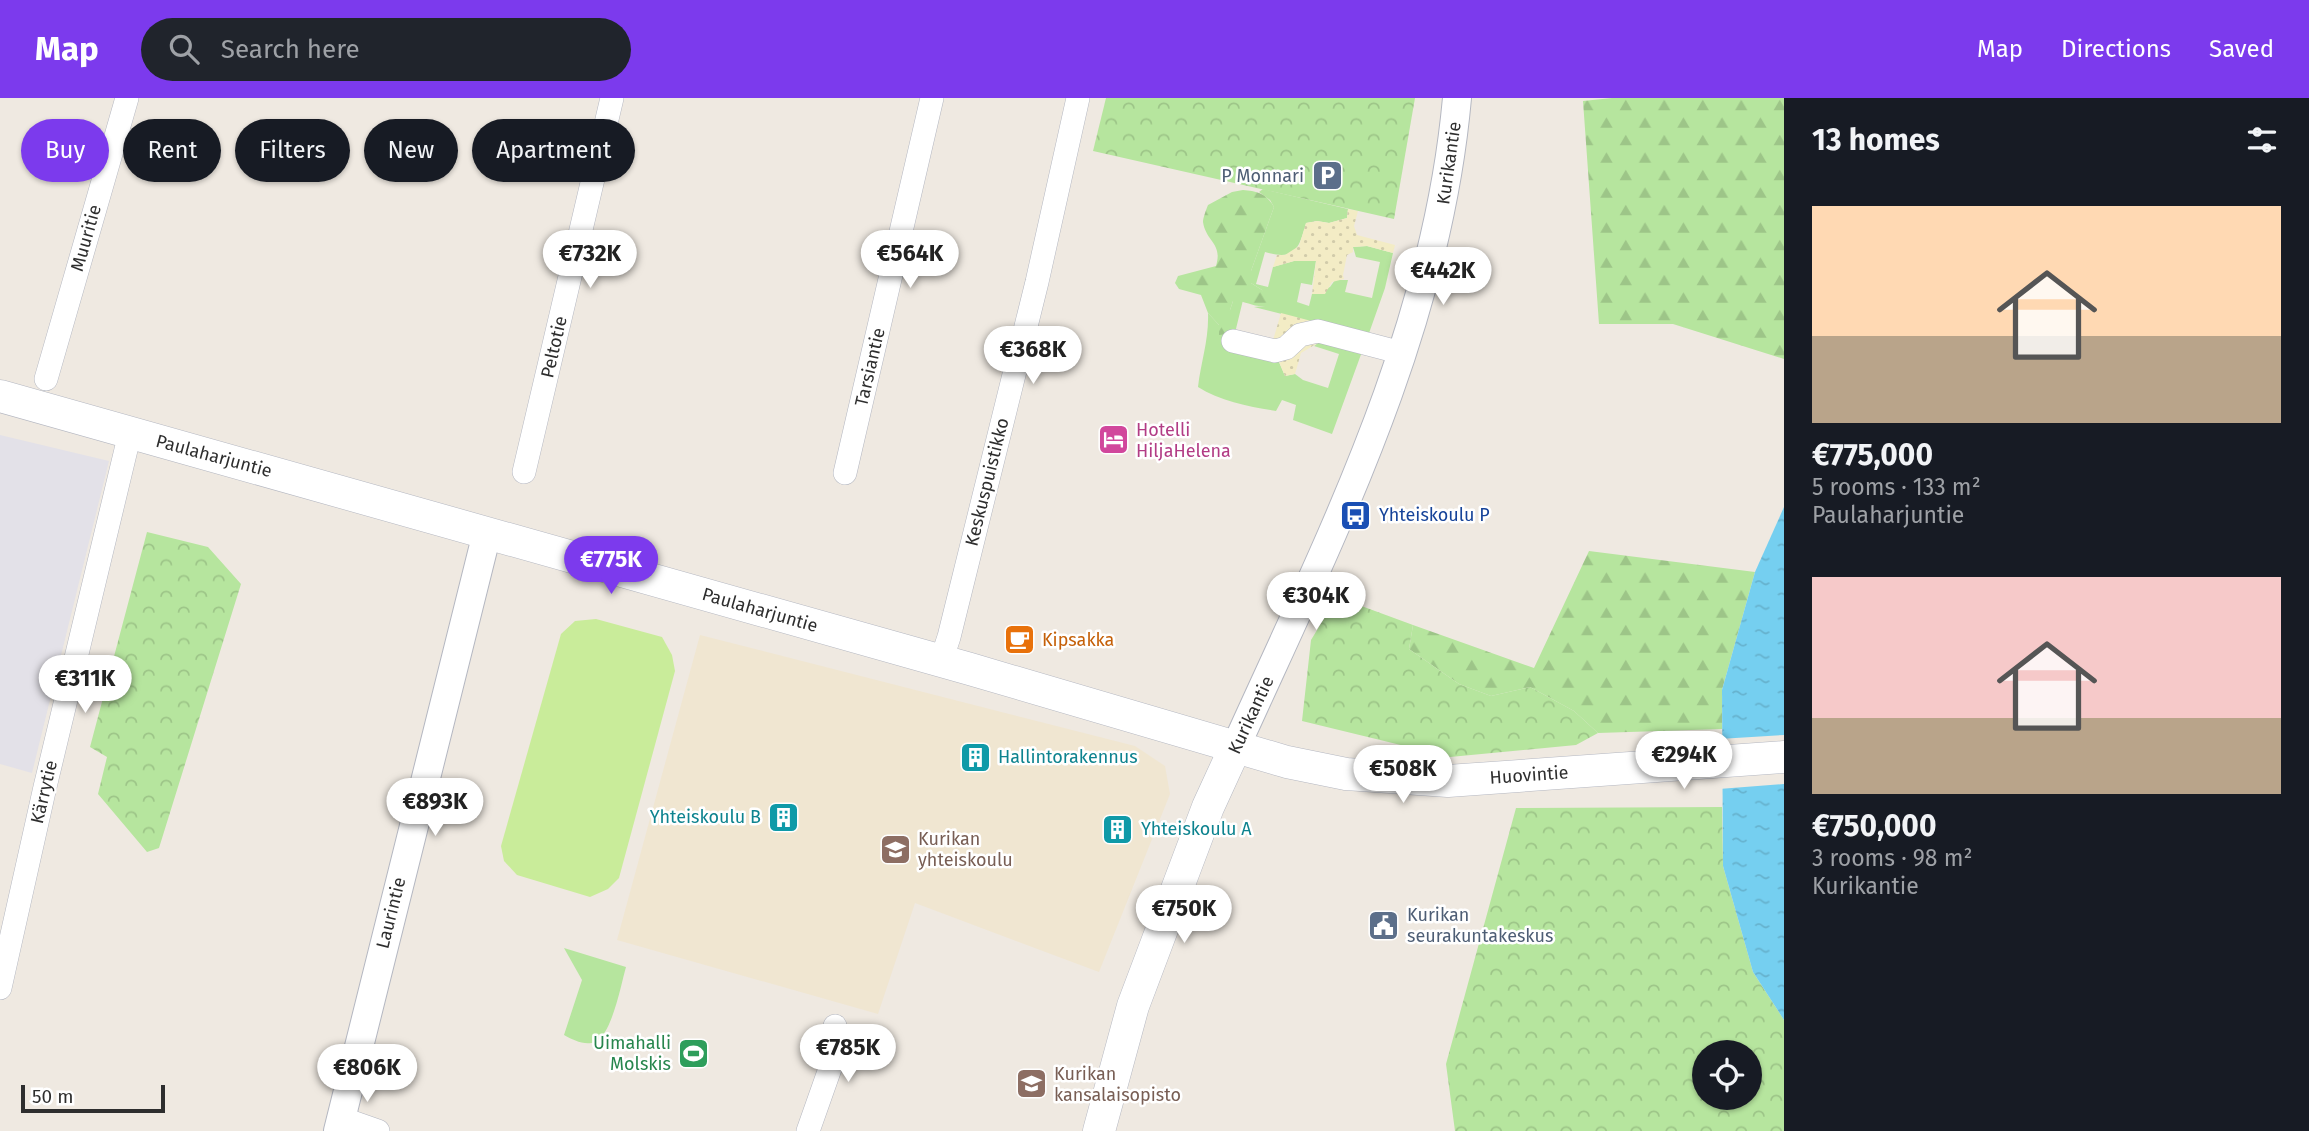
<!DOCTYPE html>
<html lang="en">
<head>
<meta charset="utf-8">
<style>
  body { margin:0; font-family:"Fira Sans",sans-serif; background:#20242c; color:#f1f3f6; height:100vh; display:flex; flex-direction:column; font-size:26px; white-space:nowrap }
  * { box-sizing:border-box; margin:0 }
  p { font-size:23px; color:#9ea1a6 }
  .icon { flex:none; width:38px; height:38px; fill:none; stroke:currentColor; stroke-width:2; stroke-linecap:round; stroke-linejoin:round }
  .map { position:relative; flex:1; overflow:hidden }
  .sheet { display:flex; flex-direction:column; background:#171b24; width:525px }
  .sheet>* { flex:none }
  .banner { position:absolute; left:21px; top:21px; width:665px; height:63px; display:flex; gap:14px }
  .buttons { position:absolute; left:1692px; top:942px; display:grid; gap:14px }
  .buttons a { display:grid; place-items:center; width:70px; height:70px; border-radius:50%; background:#171b24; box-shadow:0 2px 5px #0004; font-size:35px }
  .scale { position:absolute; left:21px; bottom:18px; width:144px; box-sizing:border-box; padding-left:7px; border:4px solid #2e2e2e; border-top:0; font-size:19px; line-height:24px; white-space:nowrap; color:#2e2e2e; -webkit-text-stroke:5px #fff; paint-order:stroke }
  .price { position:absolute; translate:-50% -60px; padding:0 16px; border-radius:24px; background:#fff; color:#222; font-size:23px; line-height:46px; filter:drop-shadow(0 2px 4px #0008) }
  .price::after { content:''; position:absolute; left:50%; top:42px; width:21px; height:16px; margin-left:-10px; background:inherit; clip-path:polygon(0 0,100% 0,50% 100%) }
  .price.on { background:#7c3aed; color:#fff }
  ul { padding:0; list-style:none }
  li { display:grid; align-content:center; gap:14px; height:371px; padding:0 28px }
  li span { display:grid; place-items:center; height:217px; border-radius:0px; color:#555 }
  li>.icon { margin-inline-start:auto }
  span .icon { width:126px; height:126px; fill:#fffc; stroke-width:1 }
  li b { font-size:30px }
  h2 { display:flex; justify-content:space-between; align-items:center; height:84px; padding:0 28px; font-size:30px }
  .tag { padding:0 24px; border-radius:32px; background:#171b24; box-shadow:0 2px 5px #0004; font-size:24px; line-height:63px }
  .tag.on { background:#7c3aed; color:#fff }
  header { display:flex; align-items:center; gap:42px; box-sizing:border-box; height:98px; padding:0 35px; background:#7c3aed; color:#fff }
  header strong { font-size:33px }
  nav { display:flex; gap:38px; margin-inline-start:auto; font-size:24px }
  .search { width:490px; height:63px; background:#20242c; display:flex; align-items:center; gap:18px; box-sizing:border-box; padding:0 24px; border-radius:38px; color:#9ea1a6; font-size:26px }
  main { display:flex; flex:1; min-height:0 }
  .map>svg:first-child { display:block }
  .industrial { fill:#e3e1e8 }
  .education { fill:#f0e6d1 }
  .grass { fill:#b6e59e }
  .forest { fill:url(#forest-firs) }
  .sand { fill:url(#sand-dots) }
  .park { fill:url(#park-crowns); fill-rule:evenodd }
  .pitch { fill:#c9ec9a }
  .water { fill:url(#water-ripples) }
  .pier { fill:#efe9e1 }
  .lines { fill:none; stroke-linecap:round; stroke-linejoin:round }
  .minor-casing { stroke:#b4b7c1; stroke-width:24 }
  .tertiary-casing { stroke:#b4b7c1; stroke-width:30 }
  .secondary-casing { stroke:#b4b7c1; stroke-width:33 }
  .minor { stroke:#fff; stroke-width:23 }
  .tertiary { stroke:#fff; stroke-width:28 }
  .secondary { stroke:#fff; stroke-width:32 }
  .labels { text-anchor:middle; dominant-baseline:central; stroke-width:5; stroke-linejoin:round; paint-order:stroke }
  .street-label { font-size:18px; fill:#2e2e2e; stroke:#fff }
  .service-label { font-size:18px; fill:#4e5e75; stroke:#fff; text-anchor:end }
  .hotel-label { font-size:18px; fill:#b23c85; stroke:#fff; text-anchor:start }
  .transit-label { font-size:18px; fill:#164399; stroke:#fff; text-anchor:start }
  .food-label { font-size:18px; fill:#c56008; stroke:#fff; text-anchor:start }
  .culture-label { font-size:18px; fill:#0d838f; stroke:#fff; text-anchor:start }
  .education-label { font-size:18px; fill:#785e54; stroke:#fff; text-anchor:start }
  .leisure-label { font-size:18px; fill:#27864d; stroke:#fff; text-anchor:end }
</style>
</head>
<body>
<header>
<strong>Map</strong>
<div class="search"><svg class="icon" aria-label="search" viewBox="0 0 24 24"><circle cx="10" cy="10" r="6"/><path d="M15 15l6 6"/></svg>Search here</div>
<nav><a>Map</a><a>Directions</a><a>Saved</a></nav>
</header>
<main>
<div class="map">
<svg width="1784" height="1033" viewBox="0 0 1784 1033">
  <defs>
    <pattern id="forest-firs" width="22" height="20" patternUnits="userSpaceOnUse" patternTransform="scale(1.75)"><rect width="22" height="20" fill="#b6e59e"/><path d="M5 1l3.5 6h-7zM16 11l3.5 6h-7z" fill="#9dc588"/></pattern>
    <pattern id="sand-dots" width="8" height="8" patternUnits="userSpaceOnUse" patternTransform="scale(1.75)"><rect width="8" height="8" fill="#f3ecc5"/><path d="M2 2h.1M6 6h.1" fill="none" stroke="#d1cbaa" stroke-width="1.8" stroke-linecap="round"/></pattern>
    <pattern id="park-crowns" width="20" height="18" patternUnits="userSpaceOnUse" patternTransform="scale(1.75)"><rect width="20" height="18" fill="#b6e59e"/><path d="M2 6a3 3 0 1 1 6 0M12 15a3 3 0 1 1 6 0" fill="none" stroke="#9dc588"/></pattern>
    <pattern id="water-ripples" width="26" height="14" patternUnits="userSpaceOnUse" patternTransform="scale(1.75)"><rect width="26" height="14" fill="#75cff0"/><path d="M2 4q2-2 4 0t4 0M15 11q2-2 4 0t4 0" fill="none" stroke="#66b2ce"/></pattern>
  </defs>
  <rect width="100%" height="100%" fill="#efe9e1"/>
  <!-- industrial -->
  <path class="industrial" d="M 0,337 L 109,363 L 32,675 L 0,666 Z"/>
  <!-- education -->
  <path class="education" d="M 700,537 L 1135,648 L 1165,668 L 1170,696 L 1099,874 L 915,805 L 878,916 L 617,842 Z"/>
  <!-- grass -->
  <g class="grass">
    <path d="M 1263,91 L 1348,111 L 1347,120 L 1329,125 L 1317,123 L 1306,125 C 1299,151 1295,163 1265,154 L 1256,186 L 1268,189 L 1273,169 L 1294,163 L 1316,163 L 1312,187 L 1301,185 L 1297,204 L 1309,208 L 1312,196 L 1330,189 L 1335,182 L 1348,182 L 1345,194 L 1372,200 L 1380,164 L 1356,159 L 1353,149 L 1367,148 L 1393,155 L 1385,190 L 1368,238 L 1254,209 L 1265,208 L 1262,192 L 1251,185 L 1251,173 L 1274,109 L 1270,102 L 1259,94 Z"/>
    <path d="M 1243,202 L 1234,239 L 1279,264 L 1285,278 L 1295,276 L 1303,282 L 1328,290 L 1339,256 L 1314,248 L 1321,243 L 1363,251 L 1332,336 L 1293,322 L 1296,307 L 1282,302 L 1276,313 C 1251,309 1220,303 1198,289 C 1201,263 1209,242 1208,215 L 1219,227 L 1230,212 L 1233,203 Z"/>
    <path d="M 564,850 L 626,869 C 621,886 612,937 595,944 C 585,948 573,942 564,937 L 582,882 Z"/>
  </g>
  <!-- forest -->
  <g class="forest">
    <path d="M 1612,0 L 1784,0 L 1784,261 L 1673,226 L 1599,226 L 1583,3 Z"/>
    <path d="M 1243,92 C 1257,93 1267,96 1274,109 L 1251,173 L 1251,185 L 1262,192 L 1268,202 L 1265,208 C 1252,209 1245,202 1233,203 L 1230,212 L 1228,236 L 1219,237 L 1219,227 L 1208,215 L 1201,197 L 1179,191 L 1175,185 L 1178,178 L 1216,168 C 1223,145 1206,144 1203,124 C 1203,120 1206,112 1208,107 L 1232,94 Z"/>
    <path d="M 1589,453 L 1755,474 L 1722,592 L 1722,631 L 1598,635 L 1574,613 L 1530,589 L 1491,598 L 1459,586 L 1409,551 L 1413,527 L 1534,570 Z"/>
  </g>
  <!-- sand -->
  <g class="sand">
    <path d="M 1348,111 L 1358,113 L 1354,128 L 1357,137 L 1395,147 L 1393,155 L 1367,148 L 1353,149 L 1353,154 L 1347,157 L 1343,177 L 1344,181 L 1332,184 L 1325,196 L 1312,196 L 1316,163 L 1294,163 L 1273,169 L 1277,157 L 1285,157 L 1299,148 L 1306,125 L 1317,123 L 1329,125 L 1347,120 Z"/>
    <path d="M 1281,215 L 1368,238 L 1321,243 L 1301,255 L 1295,276 L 1285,278 L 1279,264 L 1266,256 L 1271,249 Z"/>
  </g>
  <!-- park -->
  <g class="park">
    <path d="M 1106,0 L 1415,0 L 1394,121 L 1093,53 Z"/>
    <path d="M 147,434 L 208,449 L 241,486 L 159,750 L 147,754 L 98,696 L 107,659 L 90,649 Z"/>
    <path d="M 1337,499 L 1413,527 L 1409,551 L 1459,586 L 1491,598 L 1530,589 L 1574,613 L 1598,635 L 1576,647 L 1450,659 L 1302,623 L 1311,542 Z"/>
    <path d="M 1722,709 L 1723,768 L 1753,874 L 1784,922 L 1784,1033 L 1455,1033 L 1446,966 L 1516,710 ZM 1704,954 L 1750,954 L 1750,999 L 1704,999 Z"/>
  </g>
  <!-- pitch -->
  <path class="pitch" d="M 596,521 L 662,539 L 672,557 L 675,573 L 619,780 L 608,791 L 590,799 L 517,777 L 504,763 L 501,748 L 561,536 L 575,523 Z"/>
  <!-- water -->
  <path class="water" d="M 1784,409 L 1784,922 L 1753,874 L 1723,768 L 1722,592 L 1755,474 Z"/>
  <!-- pier -->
  <path class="pier" d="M 1784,637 L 1784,686 L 1719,691 L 1719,641 Z"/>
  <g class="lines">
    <defs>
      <g id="minor">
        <path d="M 1233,243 L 1275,253 L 1286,250 L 1300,237 L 1318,233 L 1402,255"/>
        <path d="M 46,281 L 127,0"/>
        <path d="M 524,374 L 612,0"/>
        <path d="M 845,375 L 932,0"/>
        <path d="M 941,563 L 949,539 L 1037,184 L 1078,0"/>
        <path d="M 0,890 L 45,689 L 130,335"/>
        <path d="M 341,1020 L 378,1033"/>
        <path d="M 808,1033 L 832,965 L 835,928"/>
      </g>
      <g id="tertiary">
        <path d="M 1236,648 C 1331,438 1436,234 1457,0"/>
        <path d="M 338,1033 L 487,435"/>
      </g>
      <g id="secondary">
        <path d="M 0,298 L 970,571 L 1287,664 L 1346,676 L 1448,683 L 1784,659"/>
        <path d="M 1099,1033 L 1133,908 L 1208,709 L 1236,648"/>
      </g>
    </defs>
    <!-- minor casing -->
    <use href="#minor" class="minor-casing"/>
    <!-- tertiary casing -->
    <use href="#tertiary" class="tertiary-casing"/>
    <!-- secondary casing -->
    <use href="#secondary" class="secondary-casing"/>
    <!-- minor -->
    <use href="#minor" class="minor"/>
    <!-- tertiary -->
    <use href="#tertiary" class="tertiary"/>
    <!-- secondary -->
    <use href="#secondary" class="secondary"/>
  </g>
  <!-- icons -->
  <defs>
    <symbol id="parking-square" viewBox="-11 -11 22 22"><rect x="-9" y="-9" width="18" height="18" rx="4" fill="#5c6f8a" stroke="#fff"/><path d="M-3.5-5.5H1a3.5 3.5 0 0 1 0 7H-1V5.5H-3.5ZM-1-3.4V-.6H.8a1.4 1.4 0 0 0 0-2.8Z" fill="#fff"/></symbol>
    <symbol id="hotel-square" viewBox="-11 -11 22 22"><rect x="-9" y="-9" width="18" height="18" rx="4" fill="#d1479c" stroke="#fff"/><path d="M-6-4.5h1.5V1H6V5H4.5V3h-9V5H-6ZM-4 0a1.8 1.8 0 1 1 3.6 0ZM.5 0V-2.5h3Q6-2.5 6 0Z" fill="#fff"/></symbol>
    <symbol id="bus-square" viewBox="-11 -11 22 22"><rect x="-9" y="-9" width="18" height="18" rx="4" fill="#1a4fb4" stroke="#fff"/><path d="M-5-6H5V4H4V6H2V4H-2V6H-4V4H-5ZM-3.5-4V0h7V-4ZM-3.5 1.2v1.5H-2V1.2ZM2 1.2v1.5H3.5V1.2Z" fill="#fff"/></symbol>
    <symbol id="cafe-square" viewBox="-11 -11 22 22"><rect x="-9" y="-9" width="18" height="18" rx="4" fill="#e8710a" stroke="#fff"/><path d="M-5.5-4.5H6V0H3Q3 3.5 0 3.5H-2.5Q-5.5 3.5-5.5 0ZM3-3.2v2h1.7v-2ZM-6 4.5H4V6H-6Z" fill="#fff"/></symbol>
    <symbol id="building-square" viewBox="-11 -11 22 22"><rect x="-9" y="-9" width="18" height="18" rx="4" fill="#0f9aa8" stroke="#fff"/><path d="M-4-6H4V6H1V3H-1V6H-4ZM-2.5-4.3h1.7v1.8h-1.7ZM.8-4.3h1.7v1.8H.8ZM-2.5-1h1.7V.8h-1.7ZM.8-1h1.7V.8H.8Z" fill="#fff"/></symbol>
    <symbol id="school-square" viewBox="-11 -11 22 22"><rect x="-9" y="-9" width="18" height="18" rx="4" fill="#8d6e63" stroke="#fff"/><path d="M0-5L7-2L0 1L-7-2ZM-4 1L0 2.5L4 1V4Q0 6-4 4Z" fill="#fff"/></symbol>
    <symbol id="civic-square" viewBox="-11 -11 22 22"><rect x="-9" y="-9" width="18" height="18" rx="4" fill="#5c6f8a" stroke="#fff"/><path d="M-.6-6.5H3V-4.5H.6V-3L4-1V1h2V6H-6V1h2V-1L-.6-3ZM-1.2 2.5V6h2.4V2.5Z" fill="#fff"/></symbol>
    <symbol id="stadium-square" viewBox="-11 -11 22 22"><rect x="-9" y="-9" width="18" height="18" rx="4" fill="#2e9e5b" stroke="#fff"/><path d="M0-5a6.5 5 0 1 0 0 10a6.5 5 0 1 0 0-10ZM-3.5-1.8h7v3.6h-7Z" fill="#fff"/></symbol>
  </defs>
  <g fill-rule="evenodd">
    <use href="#parking-square" x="1310" y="60" width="35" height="35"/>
    <use href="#hotel-square" x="1096" y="324" width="35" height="35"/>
    <use href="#bus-square" x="1338" y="400" width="35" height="35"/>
    <use href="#cafe-square" x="1002" y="524" width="35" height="35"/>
    <use href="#building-square" x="958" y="642" width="35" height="35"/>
    <use href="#building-square" x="766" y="702" width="35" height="35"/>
    <use href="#building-square" x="1100" y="714" width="35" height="35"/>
    <use href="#school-square" x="878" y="734" width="35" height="35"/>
    <use href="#civic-square" x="1366" y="810" width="35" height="35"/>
    <use href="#stadium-square" x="676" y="938" width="35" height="35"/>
    <use href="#school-square" x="1014" y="968" width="35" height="35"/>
  </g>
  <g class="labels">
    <!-- street labels -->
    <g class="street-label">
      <text transform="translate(1449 65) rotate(-82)">Kurikantie</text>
      <text transform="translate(86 140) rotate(-74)">Muuritie</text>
      <text transform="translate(554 249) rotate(-77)">Peltotie</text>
      <text transform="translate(870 269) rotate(-77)">Tarsiantie</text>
      <text transform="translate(214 358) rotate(15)">Paulaharjuntie</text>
      <text transform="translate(987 384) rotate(-76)">Keskuspuistikko</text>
      <text transform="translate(760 512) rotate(16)">Paulaharjuntie</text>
      <text transform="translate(1251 617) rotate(-65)">Kurikantie</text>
      <text transform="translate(1529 677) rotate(-4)">Huovintie</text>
      <text transform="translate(44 694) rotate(-77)">Kärrytie</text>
      <text transform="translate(391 815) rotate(-76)">Laurintie</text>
    </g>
    <!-- service labels -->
    <g class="service-label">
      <text x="1304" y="78">P Monnari</text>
      <text x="1407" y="817" text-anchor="start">Kurikan<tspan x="1407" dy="21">seurakuntakeskus</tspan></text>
    </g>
    <!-- hotel labels -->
    <g class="hotel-label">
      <text x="1136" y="332">Hotelli<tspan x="1136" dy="21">HiljaHelena</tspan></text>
    </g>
    <!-- transit labels -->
    <g class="transit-label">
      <text x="1379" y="417">Yhteiskoulu P</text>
    </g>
    <!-- food labels -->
    <g class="food-label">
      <text x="1042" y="542">Kipsakka</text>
    </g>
    <!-- culture labels -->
    <g class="culture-label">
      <text x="998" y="659">Hallintorakennus</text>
      <text x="761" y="719" text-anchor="end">Yhteiskoulu B</text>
      <text x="1141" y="731">Yhteiskoulu A</text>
    </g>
    <!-- education labels -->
    <g class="education-label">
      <text x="918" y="741">Kurikan<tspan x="918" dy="21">yhteiskoulu</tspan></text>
      <text x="1054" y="976">Kurikan<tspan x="1054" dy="21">kansalaisopisto</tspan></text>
    </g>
    <!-- leisure labels -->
    <g class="leisure-label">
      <text x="671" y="945">Uimahalli<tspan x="671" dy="21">Molskis</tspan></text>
    </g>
  </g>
</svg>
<div class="buttons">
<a><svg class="icon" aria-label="locate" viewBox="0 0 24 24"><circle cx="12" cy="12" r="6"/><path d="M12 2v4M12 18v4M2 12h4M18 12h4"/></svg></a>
</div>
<div class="scale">50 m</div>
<b class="price" style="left:590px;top:192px">€732K</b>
<b class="price" style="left:910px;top:192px">€564K</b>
<b class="price" style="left:1443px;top:209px">€442K</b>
<b class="price" style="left:1033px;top:288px">€368K</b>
<b class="price on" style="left:611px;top:498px">€775K</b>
<b class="price" style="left:1316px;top:534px">€304K</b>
<b class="price" style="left:85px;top:617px">€311K</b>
<b class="price" style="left:1684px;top:693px">€294K</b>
<b class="price" style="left:1403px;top:707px">€508K</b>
<b class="price" style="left:435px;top:740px">€893K</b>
<b class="price" style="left:1184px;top:847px">€750K</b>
<b class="price" style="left:848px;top:986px">€785K</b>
<b class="price" style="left:367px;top:1006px">€806K</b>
<div class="banner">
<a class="tag on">Buy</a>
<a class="tag">Rent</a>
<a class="tag">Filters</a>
<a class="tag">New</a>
<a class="tag">Apartment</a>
</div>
</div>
<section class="sheet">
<h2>13 homes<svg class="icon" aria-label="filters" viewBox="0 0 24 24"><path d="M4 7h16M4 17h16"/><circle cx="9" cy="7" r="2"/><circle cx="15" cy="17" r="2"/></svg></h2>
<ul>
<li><span style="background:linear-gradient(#ffd9b3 60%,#b9a48a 0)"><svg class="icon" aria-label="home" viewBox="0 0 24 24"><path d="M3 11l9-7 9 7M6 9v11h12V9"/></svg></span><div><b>€775,000</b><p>5 rooms · 133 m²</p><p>Paulaharjuntie</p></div></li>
<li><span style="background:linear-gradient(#f6c9c9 65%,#b9a48a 0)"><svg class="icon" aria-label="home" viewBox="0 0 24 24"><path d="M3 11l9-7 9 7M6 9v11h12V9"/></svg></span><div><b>€750,000</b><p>3 rooms · 98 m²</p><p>Kurikantie</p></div></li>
</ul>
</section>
</main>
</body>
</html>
